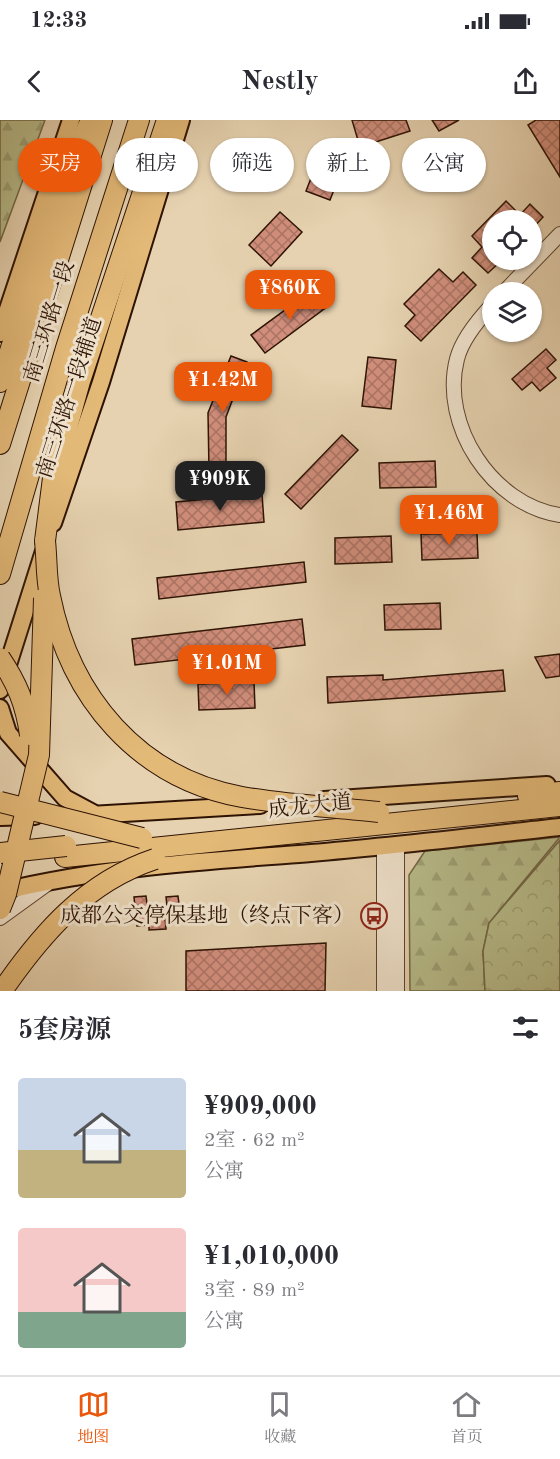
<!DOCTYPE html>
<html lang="zh">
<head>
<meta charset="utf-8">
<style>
  body { margin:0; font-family:"Old Standard TT","Noto Serif SC",serif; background:#f7f7f7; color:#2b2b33; height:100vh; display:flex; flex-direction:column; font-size:22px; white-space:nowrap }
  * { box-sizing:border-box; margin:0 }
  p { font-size:20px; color:#7c7c81 }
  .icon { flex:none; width:33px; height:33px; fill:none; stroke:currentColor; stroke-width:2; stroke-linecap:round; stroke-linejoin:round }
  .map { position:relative; height:871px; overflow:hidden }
  .details { display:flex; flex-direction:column; background:#fff; flex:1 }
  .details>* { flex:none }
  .top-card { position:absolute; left:18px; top:18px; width:525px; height:54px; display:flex; gap:12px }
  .fabs { position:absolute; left:482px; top:90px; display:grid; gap:12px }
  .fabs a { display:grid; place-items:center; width:60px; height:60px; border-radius:50%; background:#fff; box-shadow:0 2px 4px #0004; font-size:30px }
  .price { position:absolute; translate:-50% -51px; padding:0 14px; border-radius:12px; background:#ea580c; color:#fff; font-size:20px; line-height:39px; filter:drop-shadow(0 2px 3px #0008) }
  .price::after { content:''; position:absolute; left:50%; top:36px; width:18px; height:14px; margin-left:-9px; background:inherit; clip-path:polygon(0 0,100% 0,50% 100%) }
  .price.current { background:#222; color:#fff }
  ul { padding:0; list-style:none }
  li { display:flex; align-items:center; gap:18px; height:150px; padding:0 18px }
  li span { display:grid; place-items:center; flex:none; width:168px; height:120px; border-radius:6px; color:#555 }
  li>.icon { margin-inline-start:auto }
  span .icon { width:72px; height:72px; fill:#fffc; stroke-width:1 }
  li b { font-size:26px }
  h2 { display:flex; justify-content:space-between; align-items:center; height:72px; padding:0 18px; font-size:26px }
  .pill { padding:0 21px; border-radius:27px; background:#fff; box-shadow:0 2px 4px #0004; font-size:21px; line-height:54px }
  .pill.current { background:#ea580c; color:#fff }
  .status { display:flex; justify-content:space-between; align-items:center; height:42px; padding:0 30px; background:#fff; direction:ltr }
  .status svg { height:16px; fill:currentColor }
  header { display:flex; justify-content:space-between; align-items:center; height:78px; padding:0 18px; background:#fff; font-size:27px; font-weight:700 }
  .dock { display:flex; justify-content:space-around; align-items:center; height:84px; border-top:2px solid #e1e1e2; background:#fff; font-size:16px; color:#7c7c81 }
  .dock a { display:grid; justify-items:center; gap:3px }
  .dock .current { color:#ea580c }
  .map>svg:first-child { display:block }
  .forest { fill:url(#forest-firs); stroke:#726747; stroke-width:1.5 }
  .park { fill:url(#park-crowns); stroke:#726747; stroke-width:1.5 }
  .building { fill:url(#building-cross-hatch); stroke:#2e1304; stroke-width:1.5 }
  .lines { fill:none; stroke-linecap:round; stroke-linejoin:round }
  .minor-casing { stroke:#5c432f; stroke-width:16 }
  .major-casing { stroke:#2e1304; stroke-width:20 }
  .highway-casing { stroke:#2e1304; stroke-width:22 }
  .minor { stroke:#efe2cc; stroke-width:14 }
  .major { stroke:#e3b978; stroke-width:16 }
  .highway { stroke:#e3b978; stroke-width:20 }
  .highway-bridge-casing { stroke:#2e1304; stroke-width:22; stroke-linecap:butt }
  .highway-bridge { stroke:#e3b978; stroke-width:20 }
  .labels { text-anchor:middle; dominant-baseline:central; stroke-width:6; stroke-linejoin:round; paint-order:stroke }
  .street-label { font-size:21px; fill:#2e1304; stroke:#efe2cc }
  .poi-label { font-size:21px; fill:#2e1304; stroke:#efe2cc; text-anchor:end }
</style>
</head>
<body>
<div class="status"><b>12:33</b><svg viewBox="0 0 49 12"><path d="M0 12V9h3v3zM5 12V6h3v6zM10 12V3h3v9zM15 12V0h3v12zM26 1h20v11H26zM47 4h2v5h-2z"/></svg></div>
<header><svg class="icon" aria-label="back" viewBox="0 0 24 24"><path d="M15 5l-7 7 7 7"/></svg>Nestly<svg class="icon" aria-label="share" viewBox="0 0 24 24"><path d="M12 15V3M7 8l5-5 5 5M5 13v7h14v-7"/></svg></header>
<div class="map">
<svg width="560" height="871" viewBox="0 0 560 871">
  <defs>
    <pattern id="forest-firs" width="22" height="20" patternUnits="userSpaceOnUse" patternTransform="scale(1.5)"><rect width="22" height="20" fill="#b7bb8a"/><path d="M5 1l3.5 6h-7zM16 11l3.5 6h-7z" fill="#9ea075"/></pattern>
    <pattern id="park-crowns" width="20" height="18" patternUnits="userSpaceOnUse" patternTransform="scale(1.5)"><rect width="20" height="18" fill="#b7bb8a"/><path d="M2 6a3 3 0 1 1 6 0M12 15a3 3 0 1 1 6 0" fill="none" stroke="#9ea075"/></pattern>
    <pattern id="building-cross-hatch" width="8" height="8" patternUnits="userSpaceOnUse" patternTransform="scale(1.5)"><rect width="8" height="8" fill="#d18e7c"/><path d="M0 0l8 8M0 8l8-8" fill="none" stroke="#aa7363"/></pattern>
  </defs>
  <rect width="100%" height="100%" fill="#e6d2b0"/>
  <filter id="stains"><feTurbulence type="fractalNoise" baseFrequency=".00333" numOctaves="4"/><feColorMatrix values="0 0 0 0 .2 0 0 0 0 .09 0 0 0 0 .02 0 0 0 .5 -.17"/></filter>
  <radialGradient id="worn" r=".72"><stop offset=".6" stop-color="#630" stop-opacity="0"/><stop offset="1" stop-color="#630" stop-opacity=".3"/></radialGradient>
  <!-- forest -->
  <g class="forest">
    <path d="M 0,0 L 45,0 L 0,122 Z"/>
    <path d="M 560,717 L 489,803 L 483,831 L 485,871 L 410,871 L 409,755 L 425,731 Z"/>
  </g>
  <!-- park -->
  <path class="park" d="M 560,720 L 560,871 L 485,871 L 483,831 L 489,803 Z"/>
  <!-- building -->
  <g class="building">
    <path d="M 352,0 L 406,0 L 410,11 L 360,27 Z"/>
    <path d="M 432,0 L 459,0 L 439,11 Z"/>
    <path d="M 536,0 L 560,0 L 560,57 L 528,5 Z"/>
    <path d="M 324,25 L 348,34 L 330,80 L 306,71 Z"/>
    <path d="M 506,81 L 520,95 L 530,84 L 543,97 L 531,110 L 531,100 L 492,100 L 492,140 L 502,140 L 488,153 L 472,138 L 482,127 L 472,116 Z"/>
    <path d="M 280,92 L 302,112 L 271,146 L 249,125 Z"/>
    <path d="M 439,149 L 453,162 L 463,152 L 476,165 L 421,221 L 405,206 L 415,195 L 404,184 Z"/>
    <path d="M 315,168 L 328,186 L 265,233 L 251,215 Z"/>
    <path d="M 546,229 L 556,240 L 547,248 L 556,258 L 540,271 L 532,262 L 522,270 L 512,259 Z"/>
    <path d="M 231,236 L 247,242 L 226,297 L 226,349 L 209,350 L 208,293 Z"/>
    <path d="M 368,237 L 396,240 L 391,289 L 362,286 Z"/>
    <path d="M 342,315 L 358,330 L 301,389 L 285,374 Z"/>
    <path d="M 435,341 L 436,367 L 380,368 L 379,343 Z"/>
    <path d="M 262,374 L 264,402 L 178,410 L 176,382 Z"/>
    <path d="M 477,413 L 478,438 L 422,440 L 421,414 Z"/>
    <path d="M 391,416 L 392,442 L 335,444 L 335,418 Z"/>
    <path d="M 304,442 L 306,462 L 159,479 L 157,458 Z"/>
    <path d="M 440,483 L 441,509 L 385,510 L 384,485 Z"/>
    <path d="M 302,499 L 305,525 L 135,545 L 132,519 Z"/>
    <path d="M 560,534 L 560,556 L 546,558 L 535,537 Z"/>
    <path d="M 503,550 L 505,571 L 328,583 L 327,557 L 383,555 L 383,560 Z"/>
    <path d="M 254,562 L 255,588 L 199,590 L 198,564 Z"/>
    <path d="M 146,776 L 149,798 L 165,797 L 166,809 L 149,810 L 149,805 L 137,806 L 134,777 Z"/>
    <path d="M 178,776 L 179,784 L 167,786 L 166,777 Z"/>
    <path d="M 326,823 L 325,871 L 186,871 L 186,831 Z"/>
  </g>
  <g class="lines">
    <defs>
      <g id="minor">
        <path d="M 504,172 L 560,114"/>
        <path d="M 492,185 C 478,200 462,219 457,239 C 440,305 492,385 560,395"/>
        <path d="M 384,726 L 384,871"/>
        <path d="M 0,798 L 47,764"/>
        <path d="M 397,871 L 397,725"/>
      </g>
      <g id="major">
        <path d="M 0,213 L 71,0"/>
        <path d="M 53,403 L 101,262 L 181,0"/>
        <path d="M 0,570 L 44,431"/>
        <path d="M 0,588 L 8,613 L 65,678 L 93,693"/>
        <path d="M 324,680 L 547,665"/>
        <path d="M 73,696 L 260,685"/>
        <path d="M 0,697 L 35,696"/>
        <path d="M 0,772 C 102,747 206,741 311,733 C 394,726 477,716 560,707"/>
      </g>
      <g id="highway">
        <path d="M 0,262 L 69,49 L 90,2"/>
        <path d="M 0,324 L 102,0"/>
        <path d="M 45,421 L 53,358 L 80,261 L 167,0"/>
        <path d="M 0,454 L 66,228 L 139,0"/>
        <path d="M 528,676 L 560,672"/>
        <path d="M 65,737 L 560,686"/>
      </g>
    </defs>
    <!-- minor casing -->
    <use href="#minor" class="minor-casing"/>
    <!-- major casing -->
    <use href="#major" class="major-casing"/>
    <!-- highway casing -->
    <use href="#highway" class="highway-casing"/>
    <!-- minor -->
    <use href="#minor" class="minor"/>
    <!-- major -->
    <use href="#major" class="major"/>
    <!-- highway -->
    <use href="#highway" class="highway"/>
    <defs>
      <g id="highway-bridge">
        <path d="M 45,421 C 47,439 46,458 50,476 C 70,577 138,658 242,677 C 287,685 334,687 379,692"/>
        <path d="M 0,538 C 17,563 26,585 30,615"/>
        <path d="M 0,682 L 142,718"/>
        <path d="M 0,733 L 66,726"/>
        <path d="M 0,789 L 6,774 L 39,635 L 44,478"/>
        <path d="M 2,871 C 42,813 86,762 155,739"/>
      </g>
    </defs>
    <!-- highway-bridge casing -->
    <use href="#highway-bridge" class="highway-bridge-casing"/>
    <!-- highway-bridge -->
    <use href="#highway-bridge" class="highway-bridge"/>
  </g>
  <!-- icons -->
  <defs>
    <symbol id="bus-ring" viewBox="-11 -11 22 22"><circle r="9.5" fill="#efe2cc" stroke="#8f2418" stroke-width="1.5"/><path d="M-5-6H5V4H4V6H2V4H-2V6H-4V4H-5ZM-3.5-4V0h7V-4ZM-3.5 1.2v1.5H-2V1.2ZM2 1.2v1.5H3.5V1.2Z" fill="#8f2418"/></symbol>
  </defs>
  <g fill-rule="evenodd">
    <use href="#bus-ring" x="359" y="781" width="30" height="30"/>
  </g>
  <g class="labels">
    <!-- street labels -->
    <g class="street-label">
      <text transform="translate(50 202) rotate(-73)">南三环路一段</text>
      <text transform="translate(70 278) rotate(-72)">南三环路一段辅道</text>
      <text transform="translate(310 687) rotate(-6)">成龙大道</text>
    </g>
    <!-- poi labels -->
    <g class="poi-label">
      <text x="354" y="796">成都公交停保基地（终点下客）</text>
    </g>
  </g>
  <rect width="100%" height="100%" filter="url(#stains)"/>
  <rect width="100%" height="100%" fill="url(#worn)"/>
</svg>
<div class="fabs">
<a><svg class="icon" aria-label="locate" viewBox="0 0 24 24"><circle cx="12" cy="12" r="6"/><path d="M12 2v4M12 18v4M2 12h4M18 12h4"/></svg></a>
<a><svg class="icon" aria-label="layers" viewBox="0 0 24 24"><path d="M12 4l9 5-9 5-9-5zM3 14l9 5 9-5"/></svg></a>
</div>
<b class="price" style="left:290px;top:201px">¥860K</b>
<b class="price" style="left:223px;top:293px">¥1.42M</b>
<b class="price current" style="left:220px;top:392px">¥909K</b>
<b class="price" style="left:449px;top:426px">¥1.46M</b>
<b class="price" style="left:227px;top:576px">¥1.01M</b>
<div class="top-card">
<a class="pill current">买房</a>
<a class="pill">租房</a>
<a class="pill">筛选</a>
<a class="pill">新上</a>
<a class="pill">公寓</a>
</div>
</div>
<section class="details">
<h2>5套房源<svg class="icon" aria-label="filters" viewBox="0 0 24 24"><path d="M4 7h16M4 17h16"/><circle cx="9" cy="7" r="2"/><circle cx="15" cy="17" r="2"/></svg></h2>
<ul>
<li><span style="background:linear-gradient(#c9d6e8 60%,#c2b280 0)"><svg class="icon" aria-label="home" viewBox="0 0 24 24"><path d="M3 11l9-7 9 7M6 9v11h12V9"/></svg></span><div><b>¥909,000</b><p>2室 · 62 m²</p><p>公寓</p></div></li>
<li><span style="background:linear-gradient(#f6c9c9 70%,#7fa58c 0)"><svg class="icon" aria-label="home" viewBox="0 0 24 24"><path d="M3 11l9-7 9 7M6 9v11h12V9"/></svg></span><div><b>¥1,010,000</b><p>3室 · 89 m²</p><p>公寓</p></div></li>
</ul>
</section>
<nav class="dock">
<a class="current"><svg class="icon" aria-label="map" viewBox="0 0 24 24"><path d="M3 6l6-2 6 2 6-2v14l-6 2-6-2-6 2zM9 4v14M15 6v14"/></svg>地图</a>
<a><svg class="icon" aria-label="saved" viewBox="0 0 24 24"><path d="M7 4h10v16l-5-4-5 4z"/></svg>收藏</a>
<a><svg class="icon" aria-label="home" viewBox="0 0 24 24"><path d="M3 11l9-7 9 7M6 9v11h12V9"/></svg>首页</a>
</nav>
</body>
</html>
